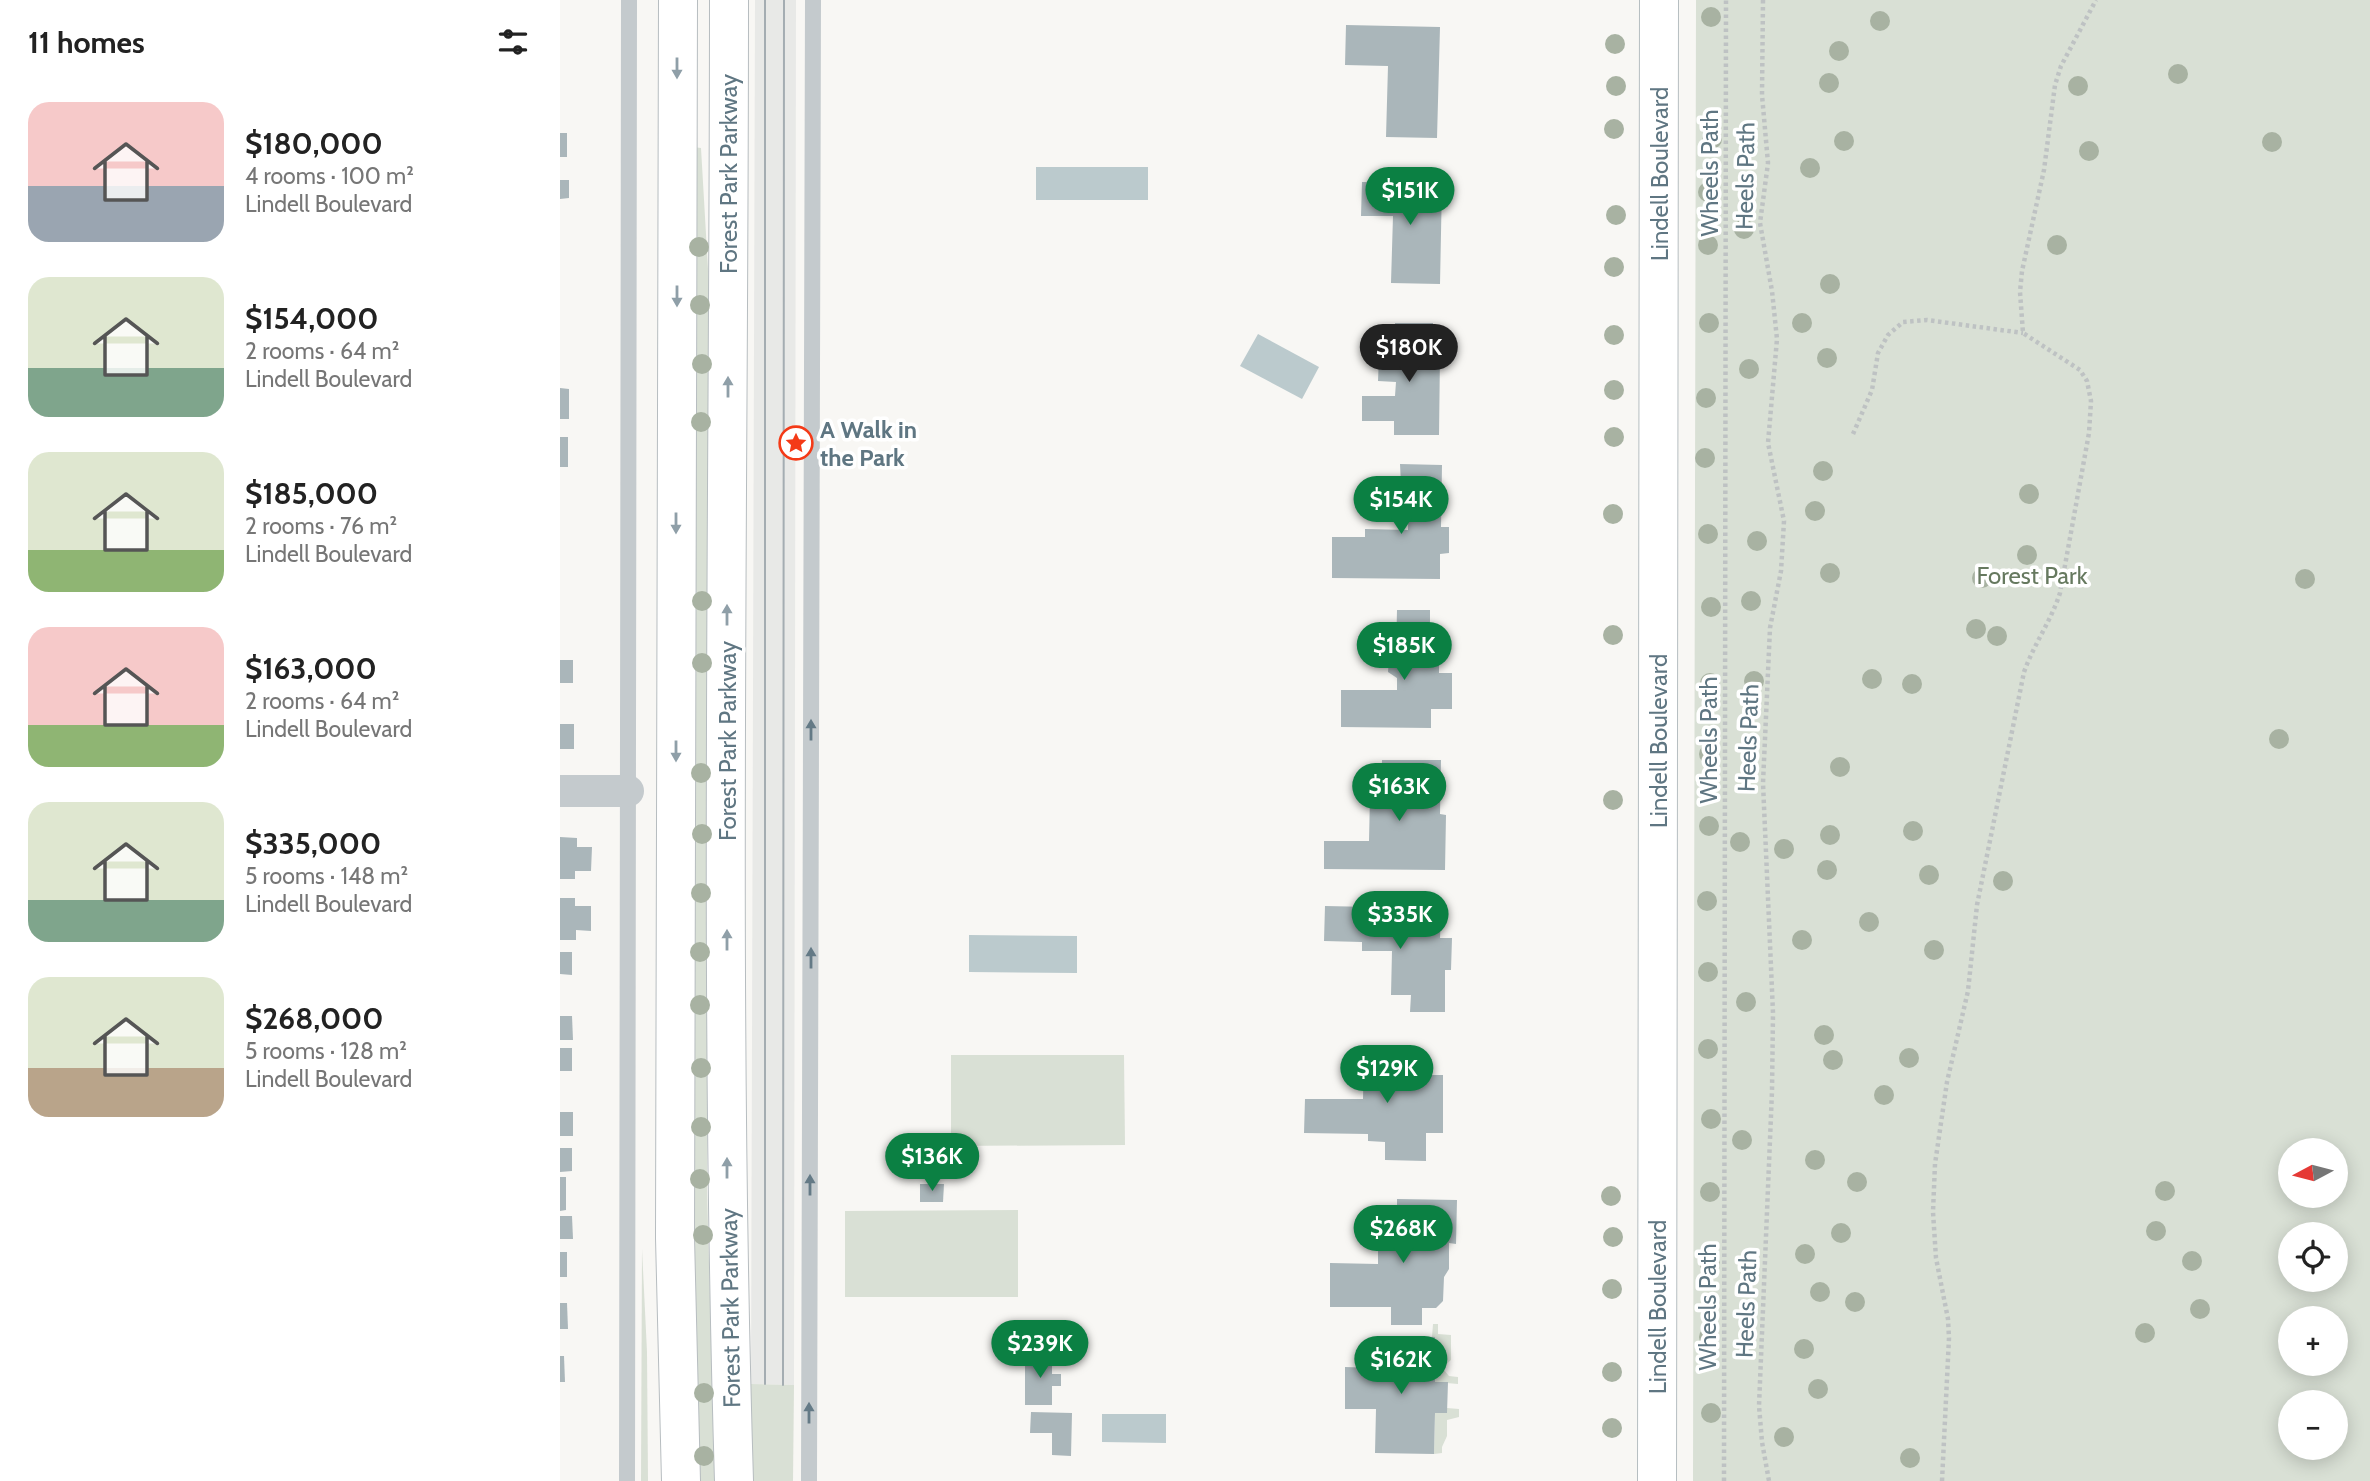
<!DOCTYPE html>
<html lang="en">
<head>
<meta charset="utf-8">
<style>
  body { margin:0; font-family:Cabin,sans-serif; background:#f2f2f2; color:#222; height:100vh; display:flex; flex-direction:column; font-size:26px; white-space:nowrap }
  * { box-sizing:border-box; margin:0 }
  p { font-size:23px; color:#767676 }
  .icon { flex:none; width:38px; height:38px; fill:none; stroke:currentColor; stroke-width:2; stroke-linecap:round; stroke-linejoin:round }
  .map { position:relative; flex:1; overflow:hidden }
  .details { display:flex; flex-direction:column; background:#fff; width:560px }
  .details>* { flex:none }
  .needle { width:46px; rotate:263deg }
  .buttons { position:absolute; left:1718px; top:1138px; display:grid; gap:14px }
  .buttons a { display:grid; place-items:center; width:70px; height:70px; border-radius:50%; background:#fff; box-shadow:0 4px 18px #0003; font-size:35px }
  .price { position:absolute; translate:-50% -60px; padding:0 16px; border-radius:24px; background:#0b8043; color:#fff; font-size:23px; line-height:46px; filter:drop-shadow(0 2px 4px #0008) }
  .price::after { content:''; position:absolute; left:50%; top:42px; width:21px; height:16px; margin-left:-10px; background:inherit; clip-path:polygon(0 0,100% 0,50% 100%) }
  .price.current { background:#222; color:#fff }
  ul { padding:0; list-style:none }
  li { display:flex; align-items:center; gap:21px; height:175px; padding:0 28px }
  li span { display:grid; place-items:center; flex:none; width:196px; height:140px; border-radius:21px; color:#555 }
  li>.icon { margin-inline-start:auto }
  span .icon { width:84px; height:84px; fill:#fffc; stroke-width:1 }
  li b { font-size:30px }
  h2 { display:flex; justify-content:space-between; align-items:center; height:84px; padding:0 28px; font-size:30px }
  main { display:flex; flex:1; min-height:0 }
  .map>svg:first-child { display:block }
  .built { fill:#e8e9e7 }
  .green { fill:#d9e0d5; fill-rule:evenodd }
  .water { fill:#bbcacd }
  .building { fill:#aab6ba }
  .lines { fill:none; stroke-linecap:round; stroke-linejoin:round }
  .secondary-casing { stroke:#b6bec1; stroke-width:40 }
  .primary-casing { stroke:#b7bdc0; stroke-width:40 }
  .path { stroke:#bec2c3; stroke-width:4.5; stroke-dasharray:3.5 3.5; stroke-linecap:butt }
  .service { stroke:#c4cacd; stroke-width:16 }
  .minor { stroke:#c4cacd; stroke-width:32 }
  .secondary { stroke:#fff; stroke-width:38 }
  .primary { stroke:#fff; stroke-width:38 }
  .tram { stroke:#a4adb2; stroke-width:2 }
  .tree { fill:#a8b2a2 }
  .oneway { fill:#8f9fa8 }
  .oneway2 { fill:#647a86 }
  .labels { text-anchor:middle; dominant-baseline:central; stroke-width:7; stroke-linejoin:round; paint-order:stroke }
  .street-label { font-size:24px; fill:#5f7682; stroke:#fff }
  .poi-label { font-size:24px; font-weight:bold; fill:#5f7682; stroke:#fff; text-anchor:start }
  .park-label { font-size:24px; fill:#66795f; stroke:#fff }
</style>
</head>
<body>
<main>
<section class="details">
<h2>11 homes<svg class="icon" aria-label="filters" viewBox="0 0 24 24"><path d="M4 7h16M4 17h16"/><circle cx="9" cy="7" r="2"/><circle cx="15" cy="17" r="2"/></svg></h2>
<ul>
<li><span style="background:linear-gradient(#f6c9c9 60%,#9aa5b1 0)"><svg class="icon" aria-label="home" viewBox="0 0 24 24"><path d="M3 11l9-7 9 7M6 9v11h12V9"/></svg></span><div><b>$180,000</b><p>4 rooms · 100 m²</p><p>Lindell Boulevard</p></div></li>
<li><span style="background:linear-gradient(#dfe7d0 65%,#7fa58c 0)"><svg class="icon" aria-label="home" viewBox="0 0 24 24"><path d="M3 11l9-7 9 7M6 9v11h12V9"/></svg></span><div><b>$154,000</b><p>2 rooms · 64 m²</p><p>Lindell Boulevard</p></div></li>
<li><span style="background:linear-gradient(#dfe7d0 70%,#8fb573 0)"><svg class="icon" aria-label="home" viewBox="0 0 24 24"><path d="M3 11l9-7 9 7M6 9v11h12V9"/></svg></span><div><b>$185,000</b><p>2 rooms · 76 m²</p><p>Lindell Boulevard</p></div></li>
<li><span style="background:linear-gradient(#f6c9c9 70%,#8fb573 0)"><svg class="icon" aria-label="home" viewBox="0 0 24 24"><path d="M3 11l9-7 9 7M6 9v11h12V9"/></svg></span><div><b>$163,000</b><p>2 rooms · 64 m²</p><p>Lindell Boulevard</p></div></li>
<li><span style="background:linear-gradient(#dfe7d0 70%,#7fa58c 0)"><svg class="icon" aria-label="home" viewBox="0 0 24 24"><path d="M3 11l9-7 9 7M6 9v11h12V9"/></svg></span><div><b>$335,000</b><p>5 rooms · 148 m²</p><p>Lindell Boulevard</p></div></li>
<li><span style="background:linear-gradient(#dfe7d0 65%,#b9a48a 0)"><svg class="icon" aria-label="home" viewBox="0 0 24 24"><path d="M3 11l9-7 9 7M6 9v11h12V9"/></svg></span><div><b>$268,000</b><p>5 rooms · 128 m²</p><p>Lindell Boulevard</p></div></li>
</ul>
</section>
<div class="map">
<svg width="1810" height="1481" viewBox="0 0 1810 1481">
  <rect width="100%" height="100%" fill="#f8f7f4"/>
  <!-- built -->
  <path class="built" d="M 195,0 L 236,0 L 234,1385 L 191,1384 Z"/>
  <!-- green -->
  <g class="green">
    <path d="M 1136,0 L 1810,0 L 1810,1481 L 1133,1481 ZM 1731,1150 L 1776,1150 L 1776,1195 L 1731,1195 ZM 1731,1234 L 1776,1234 L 1776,1279 L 1731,1279 ZM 1731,1318 L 1776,1318 L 1776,1363 L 1731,1363 ZM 1731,1402 L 1776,1402 L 1776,1447 L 1731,1447 Z"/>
    <path d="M 133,147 L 141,148 L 150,303 L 147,1189 L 155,1481 L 138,1481 L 133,1308 Z"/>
    <path d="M 391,1055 L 564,1055 L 565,1145 L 391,1146 Z"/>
    <path d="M 458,1210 L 458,1297 L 285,1297 L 285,1211 Z"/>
    <path d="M 82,1249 L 87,1352 L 88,1481 L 81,1481 Z"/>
    <path d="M 873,1324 L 878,1324 L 878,1334 L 891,1335 L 891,1360 L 884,1366 L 884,1370 L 889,1376 L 898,1377 L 898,1384 L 875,1382 L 875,1337 L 872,1337 Z"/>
    <path d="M 191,1384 L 234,1385 L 233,1481 L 189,1481 Z"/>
    <path d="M 887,1408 L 899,1409 L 899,1417 L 887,1420 L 887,1436 L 882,1447 L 882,1453 L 874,1454 L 875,1413 L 887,1413 Z"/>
  </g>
  <!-- water -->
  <g class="water">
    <rect x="476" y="167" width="112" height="33"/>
    <path d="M 698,334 L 759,367 L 742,399 L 680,366 Z"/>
    <path d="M 409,935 L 517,936 L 517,973 L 409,972 Z"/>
    <path d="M 542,1414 L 606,1414 L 606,1443 L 542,1442 Z"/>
  </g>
  <!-- building -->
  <g class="building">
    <path d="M 786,25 L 880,27 L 877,138 L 826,137 L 828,66 L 785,65 Z"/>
    <rect x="0" y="133" width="7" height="24"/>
    <path d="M 0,180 L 9,180 L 9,198 L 0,199 Z"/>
    <path d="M 802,182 L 882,183 L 880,284 L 831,283 L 833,216 L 801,216 Z"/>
    <path d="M 835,323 L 873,323 L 872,355 L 880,355 L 879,435 L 834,435 L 834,421 L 802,421 L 802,396 L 835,396 L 836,382 L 818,381 L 819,356 L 834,356 Z"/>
    <path d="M 0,388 L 9,389 L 9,419 L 0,419 Z"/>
    <rect x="0" y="437" width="8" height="30"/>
    <path d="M 840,464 L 882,465 L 881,527 L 889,527 L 889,553 L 880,554 L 880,579 L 772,578 L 772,537 L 805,537 L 805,529 L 848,530 L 849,484 L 841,484 Z"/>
    <path d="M 837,610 L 870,610 L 870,637 L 879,637 L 879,673 L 892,673 L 892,709 L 871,709 L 871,728 L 781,727 L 781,690 L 837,690 L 837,678 L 828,672 L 829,658 L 836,652 Z"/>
    <rect x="0" y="660" width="13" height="23"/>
    <rect x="0" y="724" width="14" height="25"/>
    <path d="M 822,760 L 881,760 L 880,814 L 886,815 L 885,870 L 764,869 L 764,841 L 809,841 L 810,796 L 821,796 Z"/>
    <path d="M 0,837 L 17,838 L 17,847 L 32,847 L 31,871 L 15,871 L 15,879 L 0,879 Z"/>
    <path d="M 0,898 L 15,898 L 15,906 L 31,906 L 31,931 L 16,930 L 16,940 L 0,940 Z"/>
    <path d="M 765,906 L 812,907 L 811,923 L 849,924 L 849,915 L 881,915 L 880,938 L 892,938 L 891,970 L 885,970 L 885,1012 L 850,1012 L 851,995 L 831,995 L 832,951 L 802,951 L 802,942 L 764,941 Z"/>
    <path d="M 0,952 L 12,952 L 12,975 L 0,974 Z"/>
    <path d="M 0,1016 L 12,1016 L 13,1040 L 0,1040 Z"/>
    <rect x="0" y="1048" width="12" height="23"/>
    <path d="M 804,1049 L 864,1050 L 864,1075 L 883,1075 L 883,1133 L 866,1133 L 866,1161 L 825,1160 L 825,1142 L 808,1141 L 808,1134 L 744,1133 L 745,1099 L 803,1099 Z"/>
    <rect x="0" y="1112" width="13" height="24"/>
    <path d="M 0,1148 L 12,1148 L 12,1171 L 0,1172 Z"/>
    <path d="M 0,1177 L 6,1177 L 6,1210 L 0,1211 Z"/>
    <path d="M 360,1184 L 384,1184 L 383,1202 L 360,1202 Z"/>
    <path d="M 837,1199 L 897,1200 L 896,1244 L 889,1243 L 889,1269 L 884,1277 L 883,1301 L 876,1308 L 862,1308 L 862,1325 L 831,1325 L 831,1307 L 770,1307 L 770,1263 L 818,1264 L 818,1251 L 837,1251 Z"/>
    <path d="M 0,1216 L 12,1216 L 13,1239 L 0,1239 Z"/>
    <rect x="0" y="1252" width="7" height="25"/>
    <path d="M 0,1303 L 7,1303 L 8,1329 L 0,1329 Z"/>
    <path d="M 848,1336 L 875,1337 L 875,1382 L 888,1382 L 887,1413 L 875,1413 L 874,1454 L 815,1453 L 816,1409 L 785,1409 L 785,1367 L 816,1368 L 816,1347 L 848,1347 Z"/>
    <path d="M 465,1354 L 492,1354 L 492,1374 L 501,1374 L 501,1386 L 492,1386 L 492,1405 L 465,1405 Z"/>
    <path d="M 0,1356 L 4,1356 L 5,1382 L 0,1382 Z"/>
    <path d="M 471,1412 L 512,1413 L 511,1456 L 492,1455 L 492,1433 L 470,1433 Z"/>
  </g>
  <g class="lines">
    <defs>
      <path id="secondary" d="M 1097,1481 L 1099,0"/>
      <g id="primary">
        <path d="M 118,0 L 115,1238 L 121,1481"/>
        <path d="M 169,0 C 169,494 159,988 174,1481"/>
      </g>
    </defs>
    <!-- secondary casing -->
    <use href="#secondary" class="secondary-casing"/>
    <!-- primary casing -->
    <use href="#primary" class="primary-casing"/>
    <!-- path -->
    <g class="path">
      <path d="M 1203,0 L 1202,95 L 1208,163 L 1200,223 L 1212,291 L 1217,339 L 1208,443 L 1224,521 L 1221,571 L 1210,628 L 1203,783 L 1213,1013 L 1212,1091 L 1199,1406 L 1202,1442 L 1209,1481"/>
      <path d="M 1293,434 L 1312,390 L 1318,353 L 1328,335 L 1343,322 L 1367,320 L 1463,333"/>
      <path d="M 1164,1481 L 1166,0"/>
      <path d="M 1382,1481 L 1389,1338 L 1388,1319 L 1376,1258 L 1373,1212 L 1375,1164 L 1387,1082 L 1408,991 L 1417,905 L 1464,672 C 1474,644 1491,621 1500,593 L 1529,433 L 1531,401 L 1527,381 L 1520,370 L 1463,333 L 1460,292 L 1462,271 L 1484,170 L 1495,85 L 1501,66 L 1536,0"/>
    </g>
    <!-- service -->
    <g class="service">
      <path d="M 67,1481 L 69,0"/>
      <path d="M 249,1481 L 253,0"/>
    </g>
    <!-- minor -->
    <path class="minor" d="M 0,791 L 68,791"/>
    <!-- secondary -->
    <use href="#secondary" class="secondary"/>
    <!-- primary -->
    <use href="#primary" class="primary"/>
    <!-- tram -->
    <g class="tram">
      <path d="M 205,0 L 205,1384"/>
      <path d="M 223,1385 L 224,0"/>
    </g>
  </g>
  <!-- trees -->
  <g class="tree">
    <circle cx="1151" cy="17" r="10"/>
    <circle cx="1320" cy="21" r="10"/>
    <circle cx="1055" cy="44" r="10"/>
    <circle cx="1279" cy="51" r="10"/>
    <circle cx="1618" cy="74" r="10"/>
    <circle cx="1269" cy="83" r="10"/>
    <circle cx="1056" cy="86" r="10"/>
    <circle cx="1518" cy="86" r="10"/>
    <circle cx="1054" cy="129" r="10"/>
    <circle cx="1152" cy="139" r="10"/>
    <circle cx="1284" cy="141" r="10"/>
    <circle cx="1712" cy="142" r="10"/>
    <circle cx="1529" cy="151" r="10"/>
    <circle cx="1250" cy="168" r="10"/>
    <circle cx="1148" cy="192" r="10"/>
    <circle cx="1056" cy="215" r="10"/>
    <circle cx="1184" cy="229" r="10"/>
    <circle cx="1148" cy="245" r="10"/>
    <circle cx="1497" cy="245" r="10"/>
    <circle cx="139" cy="247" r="10"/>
    <circle cx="1054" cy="267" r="10"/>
    <circle cx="1270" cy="284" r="10"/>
    <circle cx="140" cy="305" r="10"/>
    <circle cx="1149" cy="323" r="10"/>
    <circle cx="1242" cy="323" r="10"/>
    <circle cx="1054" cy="335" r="10"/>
    <circle cx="1267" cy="358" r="10"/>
    <circle cx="142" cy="364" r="10"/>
    <circle cx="1189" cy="369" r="10"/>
    <circle cx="1054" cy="390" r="10"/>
    <circle cx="1146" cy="398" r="10"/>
    <circle cx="141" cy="422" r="10"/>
    <circle cx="1054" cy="437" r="10"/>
    <circle cx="1145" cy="458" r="10"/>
    <circle cx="1263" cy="471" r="10"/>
    <circle cx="1469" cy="494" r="10"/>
    <circle cx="1255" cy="511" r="10"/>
    <circle cx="1053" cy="514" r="10"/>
    <circle cx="1148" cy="534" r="10"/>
    <circle cx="1197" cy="541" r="10"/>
    <circle cx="1467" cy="555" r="10"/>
    <circle cx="1270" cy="573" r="10"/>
    <circle cx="1422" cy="578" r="10"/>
    <circle cx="1745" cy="579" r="10"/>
    <circle cx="142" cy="601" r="10"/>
    <circle cx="1191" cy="601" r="10"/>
    <circle cx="1151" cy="607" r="10"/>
    <circle cx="1416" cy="629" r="10"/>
    <circle cx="1053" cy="635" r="10"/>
    <circle cx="1437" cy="636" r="10"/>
    <circle cx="142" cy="663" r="10"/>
    <circle cx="1312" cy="679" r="10"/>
    <circle cx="1194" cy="681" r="10"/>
    <circle cx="1150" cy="683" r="10"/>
    <circle cx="1352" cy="684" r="10"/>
    <circle cx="1719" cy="739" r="10"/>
    <circle cx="1149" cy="754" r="10"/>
    <circle cx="1280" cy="767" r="10"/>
    <circle cx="141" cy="773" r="10"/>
    <circle cx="1053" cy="800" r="10"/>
    <circle cx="1149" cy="826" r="10"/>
    <circle cx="1353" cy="831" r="10"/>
    <circle cx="142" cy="834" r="10"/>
    <circle cx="1270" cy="835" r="10"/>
    <circle cx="1180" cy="842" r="10"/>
    <circle cx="1224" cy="849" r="10"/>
    <circle cx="1267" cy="870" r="10"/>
    <circle cx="1369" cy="875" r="10"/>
    <circle cx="1443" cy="881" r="10"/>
    <circle cx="141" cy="893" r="10"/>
    <circle cx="1147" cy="901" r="10"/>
    <circle cx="1309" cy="922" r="10"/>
    <circle cx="1242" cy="940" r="10"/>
    <circle cx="1374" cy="950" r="10"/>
    <circle cx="140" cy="952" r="10"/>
    <circle cx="1148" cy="972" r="10"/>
    <circle cx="1186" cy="1002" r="10"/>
    <circle cx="140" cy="1005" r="10"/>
    <circle cx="1264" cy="1035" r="10"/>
    <circle cx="1148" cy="1049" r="10"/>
    <circle cx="1349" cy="1058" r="10"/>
    <circle cx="1273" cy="1060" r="10"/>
    <circle cx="141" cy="1068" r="10"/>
    <circle cx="1324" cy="1095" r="10"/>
    <circle cx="1151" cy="1119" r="10"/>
    <circle cx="141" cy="1127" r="10"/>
    <circle cx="1182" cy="1140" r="10"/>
    <circle cx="1255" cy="1160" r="10"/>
    <circle cx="140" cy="1179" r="10"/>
    <circle cx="1297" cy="1182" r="10"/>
    <circle cx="1605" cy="1191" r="10"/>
    <circle cx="1150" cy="1192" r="10"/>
    <circle cx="1051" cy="1196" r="10"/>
    <circle cx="1596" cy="1231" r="10"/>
    <circle cx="1281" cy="1233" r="10"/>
    <circle cx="143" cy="1235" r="10"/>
    <circle cx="1053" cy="1237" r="10"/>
    <circle cx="1245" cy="1254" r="10"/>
    <circle cx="1632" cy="1261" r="10"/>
    <circle cx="1150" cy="1264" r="10"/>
    <circle cx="1052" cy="1289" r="10"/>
    <circle cx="1260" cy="1292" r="10"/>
    <circle cx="1295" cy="1302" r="10"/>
    <circle cx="1640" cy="1309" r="10"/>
    <circle cx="1585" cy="1333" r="10"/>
    <circle cx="1149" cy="1337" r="10"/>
    <circle cx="1244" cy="1349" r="10"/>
    <circle cx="1052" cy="1372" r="10"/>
    <circle cx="1258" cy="1389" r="10"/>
    <circle cx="144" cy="1393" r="10"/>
    <circle cx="1151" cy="1413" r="10"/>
    <circle cx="1052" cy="1428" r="10"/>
    <circle cx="1224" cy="1437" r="10"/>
    <circle cx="144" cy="1456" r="10"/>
    <circle cx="1350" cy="1458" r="10"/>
  </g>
  <!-- one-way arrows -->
  <defs><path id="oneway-solid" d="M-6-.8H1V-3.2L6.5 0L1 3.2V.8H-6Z" transform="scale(1.75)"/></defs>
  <g class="oneway">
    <use href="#oneway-solid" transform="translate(117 68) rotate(90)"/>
    <use href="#oneway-solid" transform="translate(117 296) rotate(90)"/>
    <use href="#oneway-solid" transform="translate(168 387) rotate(-90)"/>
    <use href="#oneway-solid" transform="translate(116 523) rotate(90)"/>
    <use href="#oneway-solid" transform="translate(167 615) rotate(-90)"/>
    <use href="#oneway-solid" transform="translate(116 751) rotate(90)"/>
    <use href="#oneway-solid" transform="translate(167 940) rotate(-90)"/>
    <use href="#oneway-solid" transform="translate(167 1168) rotate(-90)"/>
  </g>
  <g class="oneway2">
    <use href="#oneway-solid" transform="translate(251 730) rotate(-90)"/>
    <use href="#oneway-solid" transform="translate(251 958) rotate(-90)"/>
    <use href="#oneway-solid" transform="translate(250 1185) rotate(-90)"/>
    <use href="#oneway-solid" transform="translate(249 1413) rotate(-90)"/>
  </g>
  <!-- icons -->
  <defs>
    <symbol id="sight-ring" viewBox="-11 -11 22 22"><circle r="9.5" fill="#fff" stroke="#f43a17" stroke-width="1.5"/><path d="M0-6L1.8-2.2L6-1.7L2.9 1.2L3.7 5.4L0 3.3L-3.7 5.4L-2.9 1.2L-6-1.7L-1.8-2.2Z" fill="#f43a17"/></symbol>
  </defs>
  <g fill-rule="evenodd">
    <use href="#sight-ring" x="217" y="424" width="38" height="38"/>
  </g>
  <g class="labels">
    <!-- street labels -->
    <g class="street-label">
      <text transform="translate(1149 173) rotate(-90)">Wheels Path</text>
      <text transform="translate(168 174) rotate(-90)">Forest Park Parkway</text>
      <text transform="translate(1099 174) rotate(-90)">Lindell Boulevard</text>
      <text transform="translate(1185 176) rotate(-89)">Heels Path</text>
      <text transform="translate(1188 738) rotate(-88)">Heels Path</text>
      <text transform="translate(1148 740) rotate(-90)">Wheels Path</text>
      <text transform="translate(167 741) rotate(-90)">Forest Park Parkway</text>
      <text transform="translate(1098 741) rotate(-90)">Lindell Boulevard</text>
      <text transform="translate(1186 1304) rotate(-88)">Heels Path</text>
      <text transform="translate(1097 1307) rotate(-90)">Lindell Boulevard</text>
      <text transform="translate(1147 1307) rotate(-90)">Wheels Path</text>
      <text transform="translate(170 1308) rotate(-91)">Forest Park Parkway</text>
    </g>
    <!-- poi labels -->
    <g class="poi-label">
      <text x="260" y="429">A Walk in<tspan x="260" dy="28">the Park</tspan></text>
    </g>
    <!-- park labels -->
    <g class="park-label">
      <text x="1472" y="575">Forest Park</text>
    </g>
  </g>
</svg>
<div class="buttons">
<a><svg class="needle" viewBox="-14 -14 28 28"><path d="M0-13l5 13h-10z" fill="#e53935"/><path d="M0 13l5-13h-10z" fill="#767676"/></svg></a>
<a><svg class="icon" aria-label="locate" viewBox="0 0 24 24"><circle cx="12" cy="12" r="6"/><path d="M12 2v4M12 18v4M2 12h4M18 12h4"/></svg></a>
<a>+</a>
<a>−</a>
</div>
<b class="price" style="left:850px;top:227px">$151K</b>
<b class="price current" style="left:849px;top:384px">$180K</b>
<b class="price" style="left:841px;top:536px">$154K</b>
<b class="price" style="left:844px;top:682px">$185K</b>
<b class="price" style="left:839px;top:823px">$163K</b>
<b class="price" style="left:840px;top:951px">$335K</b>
<b class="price" style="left:827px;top:1105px">$129K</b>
<b class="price" style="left:372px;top:1193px">$136K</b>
<b class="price" style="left:843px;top:1265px">$268K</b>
<b class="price" style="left:480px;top:1380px">$239K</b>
<b class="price" style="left:841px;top:1396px">$162K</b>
</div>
</main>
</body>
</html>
